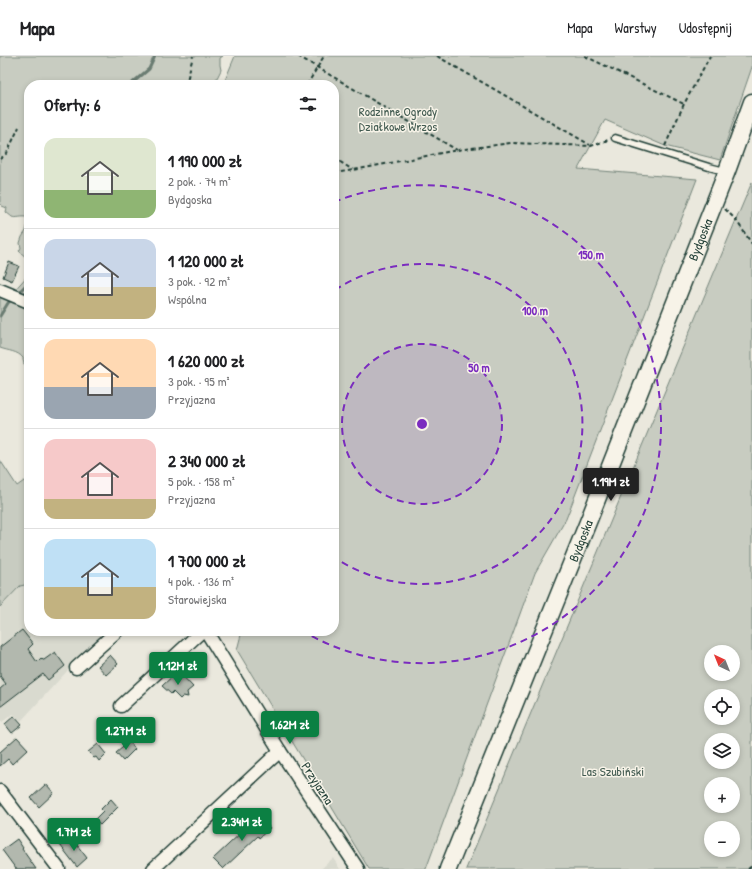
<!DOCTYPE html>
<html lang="pl">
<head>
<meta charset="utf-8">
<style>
  body { margin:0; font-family:"Patrick Hand",sans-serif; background:#f6f6f6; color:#202124; height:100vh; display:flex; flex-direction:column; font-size:15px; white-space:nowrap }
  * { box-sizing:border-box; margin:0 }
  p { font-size:13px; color:#757577 }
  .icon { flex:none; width:22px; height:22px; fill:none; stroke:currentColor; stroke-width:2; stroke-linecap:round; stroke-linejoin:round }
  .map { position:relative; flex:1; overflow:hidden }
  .drawer { position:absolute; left:24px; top:24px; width:315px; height:556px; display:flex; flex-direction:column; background:#fff; border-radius:16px; box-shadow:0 2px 6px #0003 }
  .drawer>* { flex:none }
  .needle { width:26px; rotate:317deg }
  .tools { position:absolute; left:704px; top:589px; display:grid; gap:8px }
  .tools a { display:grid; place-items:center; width:36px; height:36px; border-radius:50%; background:#fff; box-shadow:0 2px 6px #0003; font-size:20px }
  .price { position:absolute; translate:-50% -34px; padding:0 9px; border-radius:4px; background:#0b8043; color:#fff; font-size:13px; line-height:26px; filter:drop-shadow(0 1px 2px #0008) }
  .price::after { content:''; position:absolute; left:50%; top:24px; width:12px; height:9px; margin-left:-6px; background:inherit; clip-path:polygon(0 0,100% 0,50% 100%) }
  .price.active { background:#222; color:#fff }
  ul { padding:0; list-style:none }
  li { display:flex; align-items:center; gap:12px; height:100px; padding:0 20px }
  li+li { border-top:1px solid #e0e0e0 }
  li span { display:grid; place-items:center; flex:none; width:112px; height:80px; border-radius:12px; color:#555 }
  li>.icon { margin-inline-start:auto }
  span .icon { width:48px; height:48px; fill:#fffc; stroke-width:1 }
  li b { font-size:17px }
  h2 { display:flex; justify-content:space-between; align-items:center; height:48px; padding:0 20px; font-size:17px }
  header { display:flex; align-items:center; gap:24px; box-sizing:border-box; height:56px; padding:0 20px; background:#fff; border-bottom:1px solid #e0e0e0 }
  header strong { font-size:19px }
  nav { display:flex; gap:22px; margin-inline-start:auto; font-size:14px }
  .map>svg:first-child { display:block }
  .built { fill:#d9dacf }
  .green { fill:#c8ccc1; stroke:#74847a; fill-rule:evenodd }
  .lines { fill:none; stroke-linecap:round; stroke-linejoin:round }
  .stream { stroke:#6a7c72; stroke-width:3 }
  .building { fill:#b2b8ae; stroke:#1f3d34 }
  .service-casing { stroke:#1f3d34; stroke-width:9 }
  .minor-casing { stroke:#1f3d34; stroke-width:15 }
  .secondary-casing { stroke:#1f3d34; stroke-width:19 }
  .path { stroke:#1f3d34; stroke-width:2; stroke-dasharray:4 3; stroke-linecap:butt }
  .service { stroke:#f7f3e8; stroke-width:6 }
  .minor { stroke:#f7f3e8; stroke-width:12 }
  .secondary { stroke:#f7f3e8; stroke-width:16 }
  .ring { fill:none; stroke:#7b2cbf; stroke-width:2; stroke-dasharray:7 5 }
  .labels { text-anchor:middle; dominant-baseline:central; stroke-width:3; stroke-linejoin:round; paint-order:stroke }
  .park-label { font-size:13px; fill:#415a50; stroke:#f7f3e8 }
  .street-label { font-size:13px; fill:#1f3d34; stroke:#f7f3e8 }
  .centre { fill:#7b2cbf; stroke:#f7f3e8; stroke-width:2 }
  .ring-label { font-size:12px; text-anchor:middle; font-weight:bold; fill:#7b2cbf; stroke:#f7f3e8; stroke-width:3; stroke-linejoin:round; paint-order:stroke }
</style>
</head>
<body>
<header>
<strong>Mapa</strong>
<nav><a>Mapa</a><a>Warstwy</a><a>Udostępnij</a></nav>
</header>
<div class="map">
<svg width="752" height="813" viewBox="0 0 752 813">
  <rect width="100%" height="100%" fill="#eae8dd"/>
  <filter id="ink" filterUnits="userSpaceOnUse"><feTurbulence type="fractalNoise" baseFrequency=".025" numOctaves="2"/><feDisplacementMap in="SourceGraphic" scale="8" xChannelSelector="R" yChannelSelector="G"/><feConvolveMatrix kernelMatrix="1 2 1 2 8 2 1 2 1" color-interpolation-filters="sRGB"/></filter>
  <g filter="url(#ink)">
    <!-- built -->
    <g class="built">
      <path d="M 29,528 L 29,575 L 106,575 L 77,603 L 70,612 L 21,665 L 13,658 L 2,666 L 0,665 L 0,551 L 20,530 Z"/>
      <path d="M 333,802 L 340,813 L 321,813 Z"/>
    </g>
    <!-- green -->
    <g class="green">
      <path d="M 0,0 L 223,0 L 220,2 L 220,9 L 221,14 L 217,22 L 210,29 L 29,29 L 29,162 C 22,159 17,163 12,161 C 11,160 7,157 6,156 L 7,152 L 2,150 L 0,148 Z"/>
      <path d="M 235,0 L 752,0 L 752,11 L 720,104 L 665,90 L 605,64 L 578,113 L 697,123 L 566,463 L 535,517 L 426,813 L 369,813 L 237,594 L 242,575 L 334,575 L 334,29 L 223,29 Z"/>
      <path d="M 752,126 L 752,813 L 466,813 L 736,164 ZM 711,596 L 733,596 L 733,618 L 711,618 ZM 711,640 L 733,640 L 733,662 L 711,662 ZM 711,684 L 733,684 L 733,706 L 711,706 ZM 711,728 L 733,728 L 733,750 L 711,750 ZM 711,772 L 733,772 L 733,794 L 711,794 Z"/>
      <path d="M 29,164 L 29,204 L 19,195 L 21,192 L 20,187 L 22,181 L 26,175 Z"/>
      <path d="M 29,218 L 29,311 L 24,308 L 23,304 L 23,302 C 18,295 8,295 0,292 L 0,239 L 12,237 Z"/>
      <path d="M 0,404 L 17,430 L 24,425 L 29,427 L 29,528 L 20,530 L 0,551 Z"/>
    </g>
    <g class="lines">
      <!-- stream -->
      <g class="stream">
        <path d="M 130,29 L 149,13 L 155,0"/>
        <path d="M 17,238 L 29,226"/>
        <path d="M 0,260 L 8,247 L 13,242"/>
      </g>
    </g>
    <!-- building -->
    <g class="building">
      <path d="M 9,206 L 19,210 L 12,225 L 3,221 Z"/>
      <path d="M 22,574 L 33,588 L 28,593 L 37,606 L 41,602 L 43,604 L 44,604 L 55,596 L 65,610 L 48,624 L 43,618 L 0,651 L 0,633 L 6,628 L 0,620 L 0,591 Z"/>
      <path d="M 110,599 L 118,608 L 106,619 L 98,610 Z"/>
      <path d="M 178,615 L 193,631 L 187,636 L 188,641 L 183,640 L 180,643 L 173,636 L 171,638 L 162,630 Z"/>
      <path d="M 14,660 L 22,669 L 12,677 L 5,668 Z"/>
      <path d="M 17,681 L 28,693 L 12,708 L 8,703 L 0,710 L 0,696 Z"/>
      <path d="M 129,686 L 135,693 L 123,705 L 116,697 Z"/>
      <path d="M 98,688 L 106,698 L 99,705 L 96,701 L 94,702 L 88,696 Z"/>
      <path d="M 46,728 L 54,737 L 39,751 L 31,742 Z"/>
      <path d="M 111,743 L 118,751 L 100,769 L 94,764 L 103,755 L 101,753 Z"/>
      <path d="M 259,760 L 270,772 L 259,782 L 258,780 L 223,813 L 213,803 Z"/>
      <path d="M 71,781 L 87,802 L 77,811 L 60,789 Z"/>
      <path d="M 17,783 L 23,792 L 22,793 L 36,813 L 16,813 L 2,794 Z"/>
    </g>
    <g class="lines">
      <defs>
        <path id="service" d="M 615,82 L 709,111 L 725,115"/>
        <g id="minor">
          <path d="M 0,234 L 29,246"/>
          <path d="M 206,575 L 280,695 L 358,813"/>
          <path d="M 76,612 L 117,575"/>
          <path d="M 121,650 L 202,575"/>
          <path d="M 0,735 L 59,813"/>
          <path d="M 153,813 L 280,695"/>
        </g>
        <g id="secondary">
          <path id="s1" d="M 448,813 L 590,461 L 727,115 L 752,46"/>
        </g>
      </defs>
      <!-- service casing -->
      <use href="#service" class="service-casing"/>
      <!-- minor casing -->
      <use href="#minor" class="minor-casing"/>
      <!-- secondary casing -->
      <use href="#secondary" class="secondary-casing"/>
      <!-- path -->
      <g class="path">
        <path d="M 298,0 L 457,94"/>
        <path d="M 437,0 L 590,89"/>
        <path d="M 585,0 L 684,48"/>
        <path d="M 186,29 L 193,0"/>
        <path d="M 307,29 L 324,0"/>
        <path d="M 665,90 L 684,48 L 710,0"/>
        <path d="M 334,102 L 353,114"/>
        <path d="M 0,103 L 7,97 L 19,71"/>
        <path d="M 334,117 L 354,114 L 457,94 L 511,87 L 591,90 L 608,84"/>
        <path d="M 725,153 L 736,164 L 752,188"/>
        <path d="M 748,813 L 752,810"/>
      </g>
      <!-- service -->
      <use href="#service" class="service"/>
      <!-- minor -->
      <use href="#minor" class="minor"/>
      <!-- secondary -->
      <use href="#secondary" class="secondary"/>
    </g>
  </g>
  <!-- distance rings -->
  <circle cx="422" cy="368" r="80" fill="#7b2cbf" fill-opacity=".12"/>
  <g class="ring">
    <circle cx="422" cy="368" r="80"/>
    <path d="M335 234A160 160 0 1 1 335 502"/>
    <path d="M334 146A239 239 0 1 1 304 576"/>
  </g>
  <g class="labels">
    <!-- park labels -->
    <g class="park-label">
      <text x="398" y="55">Rodzinne Ogrody<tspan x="398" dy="15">Działkowe Wrzos</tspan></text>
      <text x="613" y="715">Las Szubiński</text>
    </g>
    <!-- street labels -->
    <g class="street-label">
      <text stroke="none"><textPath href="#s1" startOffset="678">Bydgoska</textPath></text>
      <text stroke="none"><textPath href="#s1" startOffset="354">Bydgoska</textPath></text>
      <text transform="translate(318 727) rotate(57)">Przyjazna</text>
    </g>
  </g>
  <circle cx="422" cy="368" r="6" class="centre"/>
  <g class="ring-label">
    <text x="591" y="203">150 m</text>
    <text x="535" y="259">100 m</text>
    <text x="479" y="316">50 m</text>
  </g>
</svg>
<div class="tools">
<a><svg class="needle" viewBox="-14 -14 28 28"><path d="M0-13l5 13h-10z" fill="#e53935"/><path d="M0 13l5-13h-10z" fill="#757577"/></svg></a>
<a><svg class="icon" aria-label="locate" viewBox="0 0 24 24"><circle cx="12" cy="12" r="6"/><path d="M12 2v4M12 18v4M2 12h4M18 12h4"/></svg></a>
<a><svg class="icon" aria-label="layers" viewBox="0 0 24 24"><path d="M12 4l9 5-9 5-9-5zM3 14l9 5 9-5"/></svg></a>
<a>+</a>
<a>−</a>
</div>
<b class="price active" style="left:611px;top:446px">1.19M zł</b>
<b class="price" style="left:178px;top:630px">1.12M zł</b>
<b class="price" style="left:290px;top:689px">1.62M zł</b>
<b class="price" style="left:126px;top:695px">1.27M zł</b>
<b class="price" style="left:242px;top:786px">2.34M zł</b>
<b class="price" style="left:74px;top:796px">1.7M zł</b>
<section class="drawer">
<h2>Oferty: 6<svg class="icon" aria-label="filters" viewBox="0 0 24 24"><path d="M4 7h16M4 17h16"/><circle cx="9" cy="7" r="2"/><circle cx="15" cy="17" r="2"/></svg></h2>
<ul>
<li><span style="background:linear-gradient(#dfe7d0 65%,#8fb573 0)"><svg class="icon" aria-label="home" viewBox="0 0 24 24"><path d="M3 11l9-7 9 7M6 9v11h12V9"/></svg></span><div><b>1 190 000 zł</b><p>2 pok. · 74 m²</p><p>Bydgoska</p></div></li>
<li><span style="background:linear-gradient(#c9d6e8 60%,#c2b280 0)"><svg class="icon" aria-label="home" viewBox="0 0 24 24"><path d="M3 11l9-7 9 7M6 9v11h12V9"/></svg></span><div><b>1 120 000 zł</b><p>3 pok. · 92 m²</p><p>Wspólna</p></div></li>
<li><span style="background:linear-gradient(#ffd9b3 60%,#9aa5b1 0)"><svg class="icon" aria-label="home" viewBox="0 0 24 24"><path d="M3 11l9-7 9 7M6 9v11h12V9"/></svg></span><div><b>1 620 000 zł</b><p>3 pok. · 95 m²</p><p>Przyjazna</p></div></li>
<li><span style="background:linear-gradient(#f6c9c9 75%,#c2b280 0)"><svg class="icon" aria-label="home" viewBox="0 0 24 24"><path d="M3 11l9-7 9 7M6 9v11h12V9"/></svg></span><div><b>2 340 000 zł</b><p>5 pok. · 158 m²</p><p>Przyjazna</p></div></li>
<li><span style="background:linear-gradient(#bfe0f5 60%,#c2b280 0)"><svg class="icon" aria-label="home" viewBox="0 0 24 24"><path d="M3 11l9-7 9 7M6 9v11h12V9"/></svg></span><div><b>1 700 000 zł</b><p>4 pok. · 136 m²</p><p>Starowiejska</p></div></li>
</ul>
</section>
</div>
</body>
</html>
